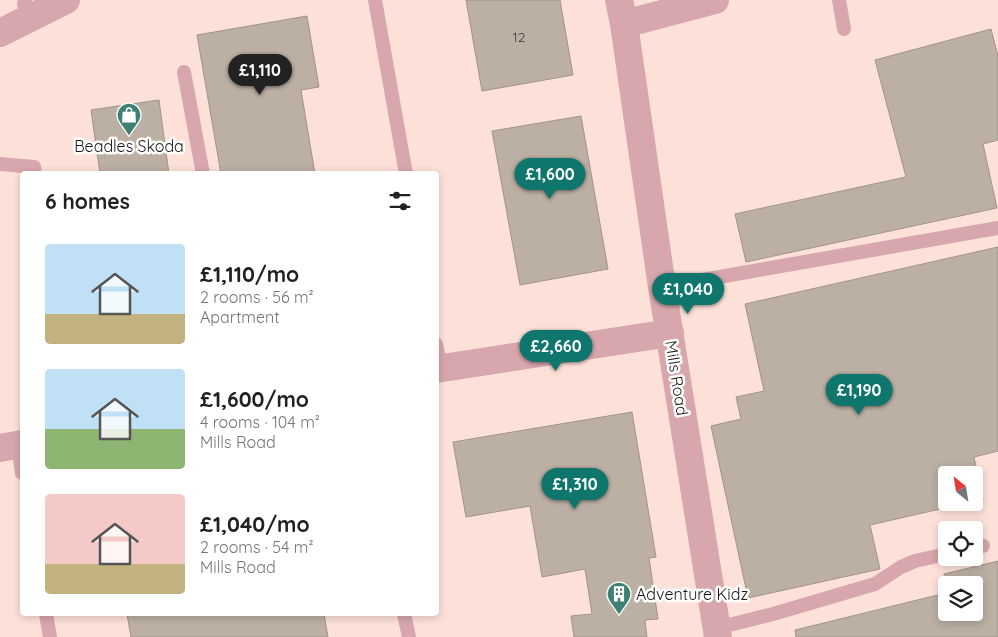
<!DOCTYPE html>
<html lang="en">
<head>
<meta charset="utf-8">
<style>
  body { margin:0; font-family:Quicksand,sans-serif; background:#f6f6f6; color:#202124; height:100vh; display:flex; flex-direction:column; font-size:19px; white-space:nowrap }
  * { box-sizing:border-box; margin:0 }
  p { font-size:16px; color:#757577 }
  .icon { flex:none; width:28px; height:28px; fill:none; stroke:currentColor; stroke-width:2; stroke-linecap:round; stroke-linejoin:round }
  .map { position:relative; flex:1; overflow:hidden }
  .details { position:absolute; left:20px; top:171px; width:419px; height:445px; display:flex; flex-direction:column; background:#fff; border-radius:5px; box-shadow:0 2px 8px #0003 }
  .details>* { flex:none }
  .needle { width:32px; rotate:330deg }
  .controls { position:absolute; left:938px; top:466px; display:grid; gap:10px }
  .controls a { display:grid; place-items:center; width:45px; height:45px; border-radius:5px; background:#fff; box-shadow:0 2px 8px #0003; font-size:25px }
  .price { position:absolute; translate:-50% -42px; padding:0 11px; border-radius:18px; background:#0f766e; color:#fff; font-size:16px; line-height:32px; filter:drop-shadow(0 1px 2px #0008) }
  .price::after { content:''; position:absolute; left:50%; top:30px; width:15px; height:11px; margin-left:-8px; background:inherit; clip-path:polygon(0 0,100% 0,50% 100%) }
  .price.on { background:#222; color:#fff }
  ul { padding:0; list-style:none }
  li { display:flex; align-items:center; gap:15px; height:125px; padding:0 25px }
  li span { display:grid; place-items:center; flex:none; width:140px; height:100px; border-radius:5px; color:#555 }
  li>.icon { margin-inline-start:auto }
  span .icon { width:60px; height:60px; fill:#fffc; stroke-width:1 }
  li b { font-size:21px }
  h2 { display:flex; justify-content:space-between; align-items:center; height:60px; padding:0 25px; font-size:21px }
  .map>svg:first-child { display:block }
  .built { fill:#fde1d9; fill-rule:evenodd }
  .building { fill:#bcafa3; stroke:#a19488 }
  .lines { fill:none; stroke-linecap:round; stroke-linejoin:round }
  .lane { stroke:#d7a7ad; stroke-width:14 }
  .street { stroke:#d7a7ad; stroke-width:28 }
  .labels { text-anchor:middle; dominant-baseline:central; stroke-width:5; stroke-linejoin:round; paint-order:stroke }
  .number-label { font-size:14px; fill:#443c38 }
  .poi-label { font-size:16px; fill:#1c1614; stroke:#fff }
  .street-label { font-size:16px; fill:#1c1614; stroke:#fff }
</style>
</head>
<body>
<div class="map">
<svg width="998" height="637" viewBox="0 0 998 637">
  <rect width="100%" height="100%" fill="#feeee9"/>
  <!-- built -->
  <path class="built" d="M 0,0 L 998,0 L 998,637 L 0,637 ZM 22,174 L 436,174 L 436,614 L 22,614 ZM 946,475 L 974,475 L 974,502 L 946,502 ZM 946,530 L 974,530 L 974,558 L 946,558 ZM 946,585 L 974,585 L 974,612 L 946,612 Z"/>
  <!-- building -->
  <g class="building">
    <path d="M 466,0 L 560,0 L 573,75 L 482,91 Z"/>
    <path d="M 307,16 L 319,87 L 301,90 L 315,174 L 221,174 L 197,35 Z"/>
    <path d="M 991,29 L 998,56 L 998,140 L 983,144 L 997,208 L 746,262 L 735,214 L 906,177 L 875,60 Z"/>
    <path d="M 159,100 L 169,174 L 100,174 L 91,110 Z"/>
    <path d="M 581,116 L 608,269 L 520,285 L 492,131 Z"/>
    <path d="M 998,247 L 998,451 L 974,457 L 983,500 L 974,502 L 974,475 L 946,475 L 946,502 L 971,502 L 870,525 L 880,569 L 748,598 L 711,426 L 741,419 L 736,397 L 764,391 L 745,304 Z"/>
    <path d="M 632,412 L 656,557 L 649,558 L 658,619 L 645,620 L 647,637 L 574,637 L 571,616 L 592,614 L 585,569 L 542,577 L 530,506 L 466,517 L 453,442 Z"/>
    <path d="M 998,561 L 998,637 L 796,637 L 795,630 L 946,593 L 946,612 L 974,612 L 974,585 L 946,585 L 944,574 Z"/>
    <path d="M 127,614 L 324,614 L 328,637 L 131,637 Z"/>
  </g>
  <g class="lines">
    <!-- lane -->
    <g class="lane">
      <path d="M 25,0 L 24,4 L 31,18"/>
      <path d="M 375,0 L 406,174"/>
      <path d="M 839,0 L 844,29"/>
      <path d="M 184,72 L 203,174"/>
      <path d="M 0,164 L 34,167 L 35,174"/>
      <path d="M 662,287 L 998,228"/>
      <path d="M 436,344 L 441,369"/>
      <path d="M 18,445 L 22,473"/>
      <path d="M 974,548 L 983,546"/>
      <path d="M 46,614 L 50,637"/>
      <path d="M 404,614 L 409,637"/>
      <path d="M 717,628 L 773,614 L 875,584 L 901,567 L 915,561 L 946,554"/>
    </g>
    <!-- street -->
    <g class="street">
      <path d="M 619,0 L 624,24 L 662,287 L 718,637"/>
      <path d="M 624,24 L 715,0"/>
      <path d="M 0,33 L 66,0"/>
      <path d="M 436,369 L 670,333"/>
      <path d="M 0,448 L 22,444"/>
    </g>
  </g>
  <!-- icons -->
  <defs>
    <symbol id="shop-pin" viewBox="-11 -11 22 30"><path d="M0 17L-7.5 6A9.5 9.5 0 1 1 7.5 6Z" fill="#3e8174" stroke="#fff"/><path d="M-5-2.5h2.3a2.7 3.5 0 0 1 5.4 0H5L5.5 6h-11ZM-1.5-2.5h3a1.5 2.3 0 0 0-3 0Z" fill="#fff"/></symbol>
    <symbol id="building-pin" viewBox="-11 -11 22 30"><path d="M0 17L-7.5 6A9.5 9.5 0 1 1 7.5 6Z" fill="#3e8174" stroke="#fff"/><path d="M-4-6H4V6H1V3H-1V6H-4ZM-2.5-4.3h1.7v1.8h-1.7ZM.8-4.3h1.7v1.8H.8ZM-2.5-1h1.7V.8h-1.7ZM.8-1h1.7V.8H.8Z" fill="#fff"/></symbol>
  </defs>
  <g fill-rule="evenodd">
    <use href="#shop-pin" x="115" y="101" width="28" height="38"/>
    <use href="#building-pin" x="605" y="580" width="28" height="38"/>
  </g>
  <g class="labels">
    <!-- number labels -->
    <g class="number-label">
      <text x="519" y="37">12</text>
    </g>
    <!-- poi labels -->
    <g class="poi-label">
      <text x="129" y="146">Beadles Skoda</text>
      <text x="636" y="594" text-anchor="start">Adventure Kidz</text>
    </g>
    <!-- street labels -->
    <g class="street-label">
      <text transform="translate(677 378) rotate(81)">Mills Road</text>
    </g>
  </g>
</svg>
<div class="controls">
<a><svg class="needle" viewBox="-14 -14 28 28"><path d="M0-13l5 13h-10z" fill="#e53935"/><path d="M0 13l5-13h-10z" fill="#757577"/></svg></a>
<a><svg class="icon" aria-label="locate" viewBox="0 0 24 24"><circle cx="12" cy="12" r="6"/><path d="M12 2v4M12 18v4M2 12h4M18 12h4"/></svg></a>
<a><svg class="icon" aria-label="layers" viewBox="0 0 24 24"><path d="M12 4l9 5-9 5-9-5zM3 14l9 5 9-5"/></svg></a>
</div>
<b class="price on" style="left:260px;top:96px">£1,110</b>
<b class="price" style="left:550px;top:200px">£1,600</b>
<b class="price" style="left:688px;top:315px">£1,040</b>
<b class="price" style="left:556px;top:372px">£2,660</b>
<b class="price" style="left:859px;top:416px">£1,190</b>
<b class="price" style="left:575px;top:510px">£1,310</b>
<section class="details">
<h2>6 homes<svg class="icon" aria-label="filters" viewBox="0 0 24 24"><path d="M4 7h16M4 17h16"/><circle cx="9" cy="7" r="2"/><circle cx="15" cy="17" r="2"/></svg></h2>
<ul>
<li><span style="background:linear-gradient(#bfe0f5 70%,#c2b280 0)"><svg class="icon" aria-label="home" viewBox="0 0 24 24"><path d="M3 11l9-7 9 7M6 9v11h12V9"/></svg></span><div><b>£1,110/mo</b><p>2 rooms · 56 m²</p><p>Apartment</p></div></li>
<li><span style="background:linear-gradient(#bfe0f5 60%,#8fb573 0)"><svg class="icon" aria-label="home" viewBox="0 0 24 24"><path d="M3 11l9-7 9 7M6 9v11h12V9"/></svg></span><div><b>£1,600/mo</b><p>4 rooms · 104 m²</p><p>Mills Road</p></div></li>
<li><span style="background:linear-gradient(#f6c9c9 70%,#c2b280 0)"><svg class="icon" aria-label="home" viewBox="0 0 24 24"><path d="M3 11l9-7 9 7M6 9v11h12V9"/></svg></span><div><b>£1,040/mo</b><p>2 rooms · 54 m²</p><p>Mills Road</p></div></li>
</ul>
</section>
</div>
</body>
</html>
